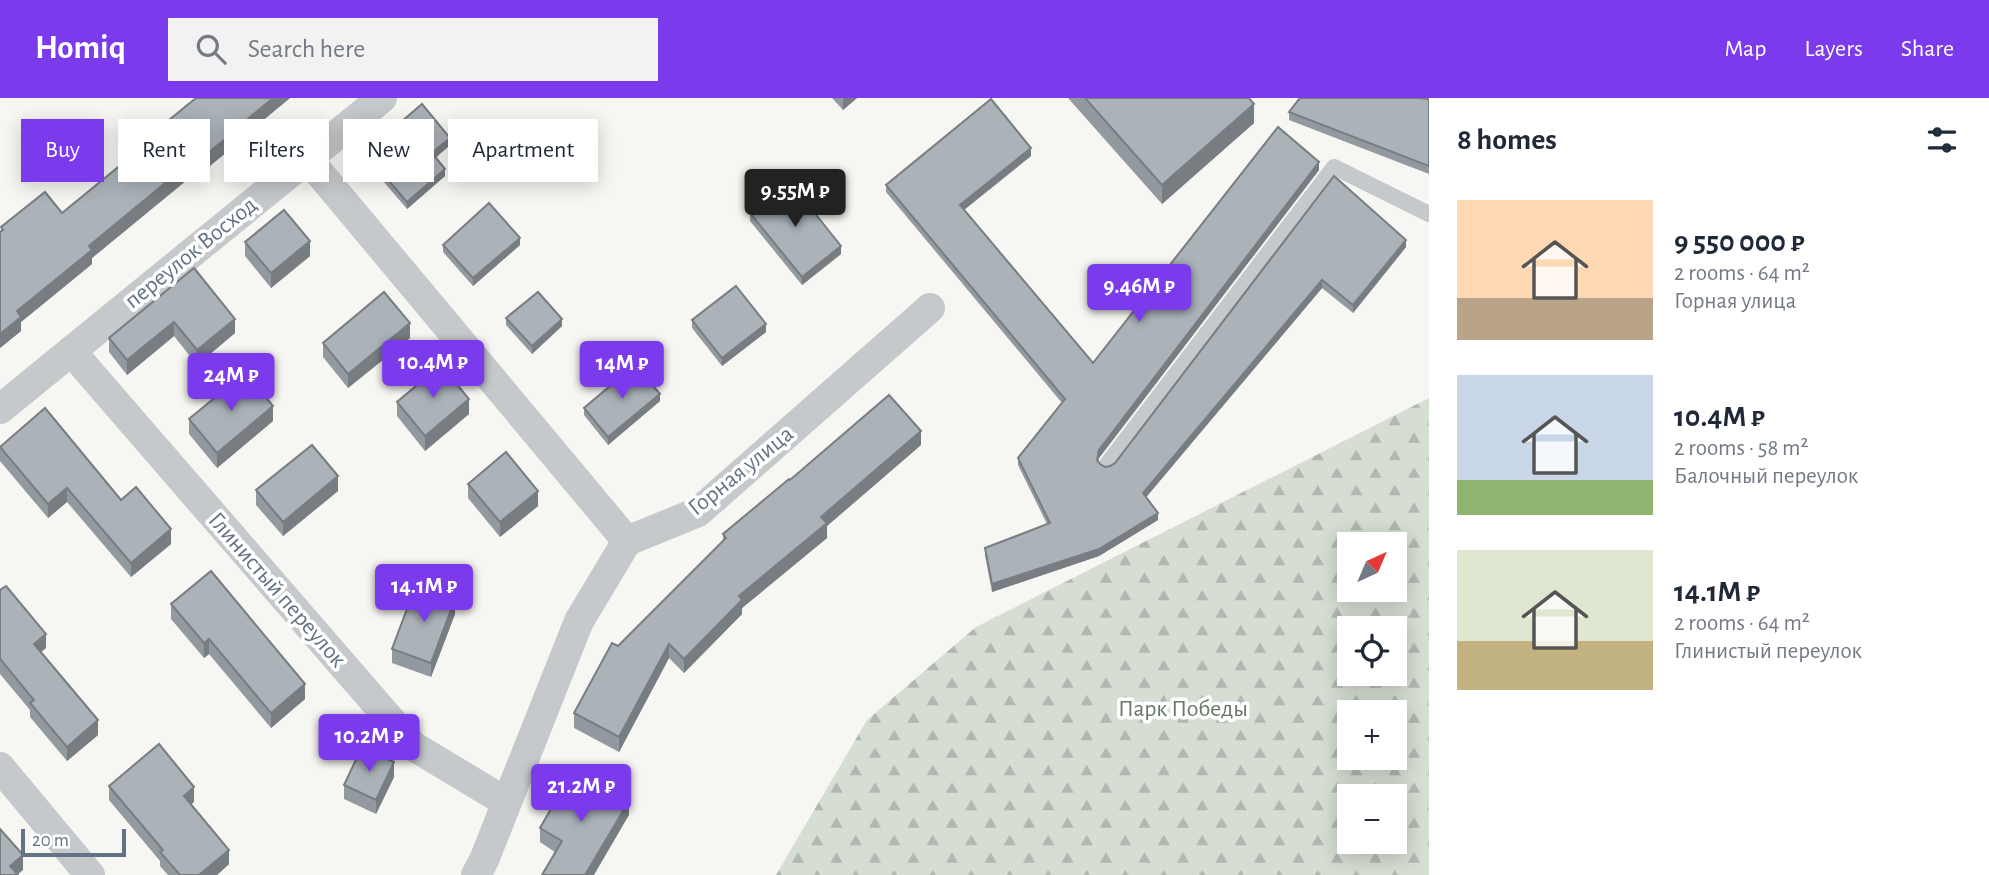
<!DOCTYPE html>
<html lang="en">
<head>
<meta charset="utf-8">
<style>
  body { margin:0; font-family:"Alegreya Sans",sans-serif; background:#f2f2f3; color:#1f2937; height:100vh; display:flex; flex-direction:column; font-size:26px; white-space:nowrap }
  * { box-sizing:border-box; margin:0 }
  p { font-size:23px; color:#747a83 }
  .icon { flex:none; width:38px; height:38px; fill:none; stroke:currentColor; stroke-width:2; stroke-linecap:round; stroke-linejoin:round }
  .map { position:relative; flex:1; overflow:hidden }
  .panel { display:flex; flex-direction:column; background:#fff; width:560px }
  .panel>* { flex:none }
  .banner { position:absolute; left:21px; top:21px; width:665px; height:63px; display:flex; gap:14px }
  .needle { width:46px; rotate:44deg }
  .buttons { position:absolute; left:1337px; top:434px; display:grid; gap:14px }
  .buttons a { display:grid; place-items:center; width:70px; height:70px; border-radius:0px; background:#fff; box-shadow:0 4px 18px #0003; font-size:35px }
  .scale { position:absolute; left:21px; bottom:18px; width:105px; box-sizing:border-box; padding-left:7px; border:4px solid #637385; border-top:0; font-size:19px; line-height:24px; white-space:nowrap; color:#637385; -webkit-text-stroke:5px #fff; paint-order:stroke }
  .price { position:absolute; translate:-50% -60px; padding:0 16px; border-radius:7px; background:#7c3aed; color:#fff; font-size:23px; line-height:46px; filter:drop-shadow(0 2px 4px #0008) }
  .price::after { content:''; position:absolute; left:50%; top:42px; width:21px; height:16px; margin-left:-10px; background:inherit; clip-path:polygon(0 0,100% 0,50% 100%) }
  .price.current { background:#222; color:#fff }
  ul { padding:0; list-style:none }
  li { display:flex; align-items:center; gap:21px; height:175px; padding:0 28px }
  li span { display:grid; place-items:center; flex:none; width:196px; height:140px; border-radius:0px; color:#555 }
  li>.icon { margin-inline-start:auto }
  span .icon { width:84px; height:84px; fill:#fffc; stroke-width:1 }
  li b { font-size:30px }
  h2 { display:flex; justify-content:space-between; align-items:center; height:84px; padding:0 28px; font-size:30px }
  .tag { padding:0 24px; border-radius:0px; background:#fff; box-shadow:0 4px 18px #0003; font-size:24px; line-height:63px }
  .tag.current { background:#7c3aed; color:#fff }
  header { display:flex; align-items:center; gap:42px; box-sizing:border-box; height:98px; padding:0 35px; background:#7c3aed; color:#fff }
  header strong { font-size:33px }
  nav { display:flex; gap:38px; margin-inline-start:auto; font-size:24px }
  .search { width:490px; height:63px; background:#f2f2f3; display:flex; align-items:center; gap:18px; box-sizing:border-box; padding:0 24px; border-radius:0px; color:#747a83; font-size:26px }
  main { display:flex; flex:1; min-height:0 }
  .map>svg:first-child { display:block }
  .forest { fill:url(#forest-firs); fill-rule:evenodd }
  .lines { fill:none; stroke-linecap:round; stroke-linejoin:round }
  .service { stroke:#c5c9cc; stroke-width:16 }
  .minor { stroke:#c5c9cc; stroke-width:30 }
  .wall { fill:#939a9f }
  .shaded-wall { fill:#787d82 }
  .building { fill:#abb3b9; stroke:#787d82; stroke-width:2 }
  .labels { text-anchor:middle; dominant-baseline:central; stroke-width:7; stroke-linejoin:round; paint-order:stroke }
  .street-label { font-size:24px; fill:#637385; stroke:#fff }
  .park-label { font-size:24px; fill:#657c63; stroke:#fff }
</style>
</head>
<body>
<header>
<strong>Homiq</strong>
<div class="search"><svg class="icon" aria-label="search" viewBox="0 0 24 24"><circle cx="10" cy="10" r="6"/><path d="M15 15l6 6"/></svg>Search here</div>
<nav><a>Map</a><a>Layers</a><a>Share</a></nav>
</header>
<main>
<div class="map">
<svg width="1429" height="777" viewBox="0 0 1429 777">
  <defs>
    <pattern id="forest-firs" width="22" height="20" patternUnits="userSpaceOnUse" patternTransform="scale(1.75)"><rect width="22" height="20" fill="#d6ded3"/><path d="M5 1l3.5 6h-7zM16 11l3.5 6h-7z" fill="#b1b8b1"/></pattern>
  </defs>
  <rect width="100%" height="100%" fill="#f6f6f2"/>
  <!-- forest -->
  <path class="forest" d="M 1429,300 L 1429,777 L 776,777 L 867,622 L 976,529 ZM 1349,446 L 1395,446 L 1395,492 L 1349,492 ZM 1349,530 L 1395,530 L 1395,576 L 1349,576 ZM 1349,614 L 1395,614 L 1395,660 L 1349,660 ZM 1349,698 L 1395,698 L 1395,744 L 1349,744 Z"/>
  <g class="lines">
    <!-- service -->
    <path class="service" d="M 1107,366 L 1334,69 L 1429,116"/>
    <!-- minor -->
    <g class="minor">
      <path d="M 307,60 L 627,443"/>
      <path d="M 71,253 L 413,648 L 506,704"/>
      <path d="M 0,311 L 382,0"/>
      <path d="M 0,669 L 90,777"/>
      <path d="M 476,777 L 484,762 L 579,523 L 627,443 L 698,414 L 930,210"/>
    </g>
  </g>
  <!-- wall -->
  <g class="wall">
    <path d="M 196,0 L 290,0 L 238,43 L 238,45 L 195,80 L 193,77 L 92,160 L 92,166 L 21,224 L 21,233 L 0,250 L 0,134 L 1,133 L 1,129 L 62,115 L 164,31 L 164,26 Z"/>
    <path d="M 832,0 L 857,0 L 843,12 Z"/>
    <path d="M 1068,0 L 1249,0 L 1254,25 L 1162,106 Z"/>
    <path d="M 1429,1 L 1429,76 L 1289,22 L 1289,14 Z"/>
    <path d="M 450,47 L 436,59 L 445,78 L 407,111 L 365,62 L 365,55 Z"/>
    <path d="M 1031,58 L 964,112 L 1093,265 L 1319,72 L 1099,360 L 1098,363 L 1100,366 L 1105,369 L 1110,368 L 1115,365 L 1334,78 L 1406,149 L 1353,215 L 1322,190 L 1146,399 L 1158,422 L 1099,458 L 992,494 L 985,457 L 985,450 L 1047,426 L 1018,367 L 1018,360 L 1062,305 L 886,94 L 886,87 Z"/>
    <path d="M 750,115 L 841,156 L 802,187 L 750,123 Z"/>
    <path d="M 245,144 L 310,158 L 271,190 L 245,158 Z"/>
    <path d="M 443,147 L 520,147 L 473,188 L 443,154 Z"/>
    <path d="M 194,170 L 235,235 L 197,267 L 174,238 L 127,277 L 109,254 L 109,240 Z"/>
    <path d="M 506,220 L 562,228 L 532,256 L 506,227 Z"/>
    <path d="M 692,222 L 766,234 L 722,268 L 692,230 Z"/>
    <path d="M 410,240 L 348,290 L 323,259 L 323,245 Z"/>
    <path d="M 660,303 L 608,347 L 584,317 L 584,310 Z"/>
    <path d="M 397,304 L 469,316 L 425,353 L 397,318 Z"/>
    <path d="M 189,321 L 273,323 L 217,370 L 189,336 Z"/>
    <path d="M 921,347 L 827,428 L 827,440 L 742,510 L 742,516 L 684,575 L 669,560 L 619,654 L 574,630 L 574,615 L 618,548 L 723,443 L 723,436 Z"/>
    <path d="M 0,348 L 121,402 L 171,446 L 131,479 L 67,404 L 48,420 L 0,363 Z"/>
    <path d="M 468,386 L 538,408 L 500,439 L 468,400 Z"/>
    <path d="M 256,392 L 338,393 L 283,438 L 256,407 Z"/>
    <path d="M 0,492 L 46,550 L 41,554 L 98,637 L 67,663 L 30,619 L 30,612 L 0,576 Z"/>
    <path d="M 171,506 L 305,601 L 271,630 L 209,556 L 204,560 L 171,521 Z"/>
    <path d="M 455,516 L 431,579 L 392,565 L 392,551 Z"/>
    <path d="M 394,679 L 376,716 L 344,701 L 344,687 Z"/>
    <path d="M 109,688 L 194,704 L 191,706 L 229,766 L 217,777 L 168,777 L 160,768 L 160,763 L 109,702 Z"/>
    <path d="M 629,717 L 555,754 L 540,744 L 540,730 Z"/>
  </g>
  <!-- shaded-wall -->
  <g class="shaded-wall">
    <path d="M 273,0 L 290,0 L 238,43 L 238,45 L 195,80 L 195,65 Z"/>
    <path d="M 843,0 L 857,0 L 843,12 Z"/>
    <path d="M 1254,6 L 1254,25 L 1162,106 L 1162,87 Z"/>
    <path d="M 450,40 L 450,47 L 432,63 L 432,55 Z"/>
    <path d="M 1031,50 L 1031,58 L 960,115 L 960,107 Z"/>
    <path d="M 193,62 L 193,77 L 92,160 L 92,166 L 21,224 L 21,233 L 0,250 L 0,236 L 17,213 L 89,148 Z"/>
    <path d="M 1319,64 L 1319,72 L 1099,360 L 1097,369 L 1099,352 Z"/>
    <path d="M 445,71 L 445,78 L 407,111 L 407,104 Z"/>
    <path d="M 520,140 L 520,147 L 473,188 L 473,180 Z"/>
    <path d="M 1406,142 L 1406,149 L 1353,215 L 1353,207 Z"/>
    <path d="M 310,143 L 310,158 L 271,190 L 271,175 Z"/>
    <path d="M 841,148 L 841,156 L 802,187 L 802,179 Z"/>
    <path d="M 1322,182 L 1322,190 L 1143,403 L 1143,395 Z"/>
    <path d="M 235,221 L 235,235 L 197,267 L 197,252 Z"/>
    <path d="M 562,221 L 562,228 L 532,256 L 532,248 Z"/>
    <path d="M 174,224 L 174,238 L 127,277 L 127,262 Z"/>
    <path d="M 410,225 L 410,240 L 348,290 L 348,276 Z"/>
    <path d="M 766,226 L 766,234 L 722,268 L 722,260 Z"/>
    <path d="M 660,296 L 660,303 L 608,347 L 608,339 Z"/>
    <path d="M 469,301 L 469,316 L 425,353 L 425,338 Z"/>
    <path d="M 273,308 L 273,323 L 217,370 L 217,355 Z"/>
    <path d="M 921,333 L 921,347 L 827,428 L 827,440 L 742,510 L 742,516 L 684,575 L 684,561 L 739,498 L 821,419 Z"/>
    <path d="M 338,378 L 338,393 L 283,438 L 283,424 Z"/>
    <path d="M 67,390 L 67,404 L 48,420 L 48,406 Z"/>
    <path d="M 538,393 L 538,408 L 500,439 L 500,424 Z"/>
    <path d="M 1158,415 L 1158,422 L 1099,458 L 992,494 L 992,486 Z"/>
    <path d="M 171,431 L 171,446 L 131,479 L 131,465 Z"/>
    <path d="M 455,501 L 455,516 L 431,579 L 431,565 Z"/>
    <path d="M 46,536 L 46,550 L 34,560 L 34,546 Z"/>
    <path d="M 209,541 L 209,556 L 204,560 L 204,545 Z"/>
    <path d="M 669,546 L 669,560 L 619,654 L 619,639 Z"/>
    <path d="M 305,586 L 305,601 L 271,630 L 271,615 Z"/>
    <path d="M 98,622 L 98,637 L 67,663 L 67,649 Z"/>
    <path d="M 394,664 L 394,679 L 376,716 L 376,702 Z"/>
    <path d="M 194,689 L 194,704 L 184,712 L 184,698 Z"/>
    <path d="M 629,703 L 629,717 L 594,777 L 585,777 Z"/>
    <path d="M 229,752 L 229,766 L 217,777 L 199,777 Z"/>
    <path d="M 23,757 L 23,772 L 17,777 L 10,768 Z"/>
  </g>
  <!-- building -->
  <g class="building">
    <path d="M 196,0 L 273,0 L 237,30 L 238,31 L 195,65 L 193,62 L 89,148 L 92,152 L 17,213 L 21,219 L 0,236 L 0,134 L 3,132 L 1,129 L 45,94 L 62,115 L 167,29 L 164,26 Z"/>
    <path d="M 1085,0 L 1249,0 L 1254,6 L 1162,87 Z"/>
    <path d="M 1300,0 L 1419,0 L 1429,1 L 1429,68 L 1289,14 Z"/>
    <path d="M 991,1 L 1031,50 L 960,107 L 1093,265 L 1278,29 L 1319,64 L 1099,352 L 1097,362 L 1100,366 L 1105,369 L 1110,368 L 1115,365 L 1334,78 L 1406,142 L 1353,207 L 1322,182 L 1143,395 L 1158,415 L 1099,451 L 992,486 L 985,450 L 1050,425 L 1018,360 L 1065,301 L 886,87 Z"/>
    <path d="M 422,6 L 450,40 L 432,55 L 445,71 L 407,104 L 365,55 Z"/>
    <path d="M 789,83 L 841,148 L 802,179 L 750,115 Z"/>
    <path d="M 489,105 L 520,140 L 473,180 L 443,147 Z"/>
    <path d="M 284,112 L 310,143 L 271,175 L 245,144 Z"/>
    <path d="M 194,170 L 235,221 L 197,252 L 174,224 L 127,262 L 109,240 Z"/>
    <path d="M 736,188 L 766,226 L 722,260 L 692,222 Z"/>
    <path d="M 384,194 L 410,225 L 348,276 L 323,245 Z"/>
    <path d="M 538,194 L 562,221 L 532,248 L 506,220 Z"/>
    <path d="M 441,267 L 469,301 L 425,338 L 397,304 Z"/>
    <path d="M 635,267 L 660,296 L 608,339 L 584,310 Z"/>
    <path d="M 245,275 L 273,308 L 217,355 L 189,321 Z"/>
    <path d="M 889,297 L 921,333 L 821,419 L 827,425 L 739,498 L 742,502 L 684,561 L 669,546 L 619,639 L 574,615 L 612,545 L 618,548 L 726,440 L 723,436 L 789,381 L 790,382 Z"/>
    <path d="M 45,310 L 121,402 L 136,389 L 171,431 L 131,465 L 67,390 L 48,406 L 0,349 Z"/>
    <path d="M 312,347 L 338,378 L 283,424 L 256,392 Z"/>
    <path d="M 506,354 L 538,393 L 500,424 L 468,386 Z"/>
    <path d="M 211,473 L 305,586 L 271,615 L 209,541 L 204,545 L 171,506 Z"/>
    <path d="M 416,487 L 455,501 L 431,565 L 392,551 Z"/>
    <path d="M 6,488 L 46,536 L 34,546 L 98,622 L 67,649 L 30,605 L 34,602 L 0,561 L 0,492 Z"/>
    <path d="M 159,646 L 194,689 L 184,698 L 229,752 L 199,777 L 180,777 L 160,754 L 163,752 L 109,688 Z"/>
    <path d="M 362,649 L 394,664 L 376,702 L 344,687 Z"/>
    <path d="M 574,671 L 629,703 L 585,777 L 542,777 L 562,743 L 540,730 Z"/>
    <path d="M 0,731 L 23,757 L 10,768 L 18,777 L 0,777 Z"/>
  </g>
  <g class="labels">
    <!-- street labels -->
    <g class="street-label">
      <text transform="translate(191 155) rotate(-39)">переулок Восход</text>
      <text transform="translate(741 373) rotate(-39)">Горная улица</text>
      <text transform="translate(277 492) rotate(49)">Глинистый переулок</text>
    </g>
    <!-- park labels -->
    <g class="park-label">
      <text x="1183" y="611">Парк Победы</text>
    </g>
  </g>
</svg>
<div class="buttons">
<a><svg class="needle" viewBox="-14 -14 28 28"><path d="M0-13l5 13h-10z" fill="#e53935"/><path d="M0 13l5-13h-10z" fill="#747a83"/></svg></a>
<a><svg class="icon" aria-label="locate" viewBox="0 0 24 24"><circle cx="12" cy="12" r="6"/><path d="M12 2v4M12 18v4M2 12h4M18 12h4"/></svg></a>
<a>+</a>
<a>−</a>
</div>
<div class="scale">20 m</div>
<b class="price current" style="left:795px;top:131px">9.55M ₽</b>
<b class="price" style="left:1139px;top:226px">9.46M ₽</b>
<b class="price" style="left:433px;top:302px">10.4M ₽</b>
<b class="price" style="left:622px;top:303px">14M ₽</b>
<b class="price" style="left:231px;top:315px">24M ₽</b>
<b class="price" style="left:424px;top:526px">14.1M ₽</b>
<b class="price" style="left:369px;top:676px">10.2M ₽</b>
<b class="price" style="left:581px;top:726px">21.2M ₽</b>
<div class="banner">
<a class="tag current">Buy</a>
<a class="tag">Rent</a>
<a class="tag">Filters</a>
<a class="tag">New</a>
<a class="tag">Apartment</a>
</div>
</div>
<section class="panel">
<h2>8 homes<svg class="icon" aria-label="filters" viewBox="0 0 24 24"><path d="M4 7h16M4 17h16"/><circle cx="9" cy="7" r="2"/><circle cx="15" cy="17" r="2"/></svg></h2>
<ul>
<li><span style="background:linear-gradient(#ffd9b3 70%,#b9a48a 0)"><svg class="icon" aria-label="home" viewBox="0 0 24 24"><path d="M3 11l9-7 9 7M6 9v11h12V9"/></svg></span><div><b>9 550 000 ₽</b><p>2 rooms · 64 m²</p><p>Горная улица</p></div></li>
<li><span style="background:linear-gradient(#c9d6e8 75%,#8fb573 0)"><svg class="icon" aria-label="home" viewBox="0 0 24 24"><path d="M3 11l9-7 9 7M6 9v11h12V9"/></svg></span><div><b>10.4M ₽</b><p>2 rooms · 58 m²</p><p>Балочный переулок</p></div></li>
<li><span style="background:linear-gradient(#dfe7d0 65%,#c2b280 0)"><svg class="icon" aria-label="home" viewBox="0 0 24 24"><path d="M3 11l9-7 9 7M6 9v11h12V9"/></svg></span><div><b>14.1M ₽</b><p>2 rooms · 64 m²</p><p>Глинистый переулок</p></div></li>
</ul>
</section>
</main>
</body>
</html>
